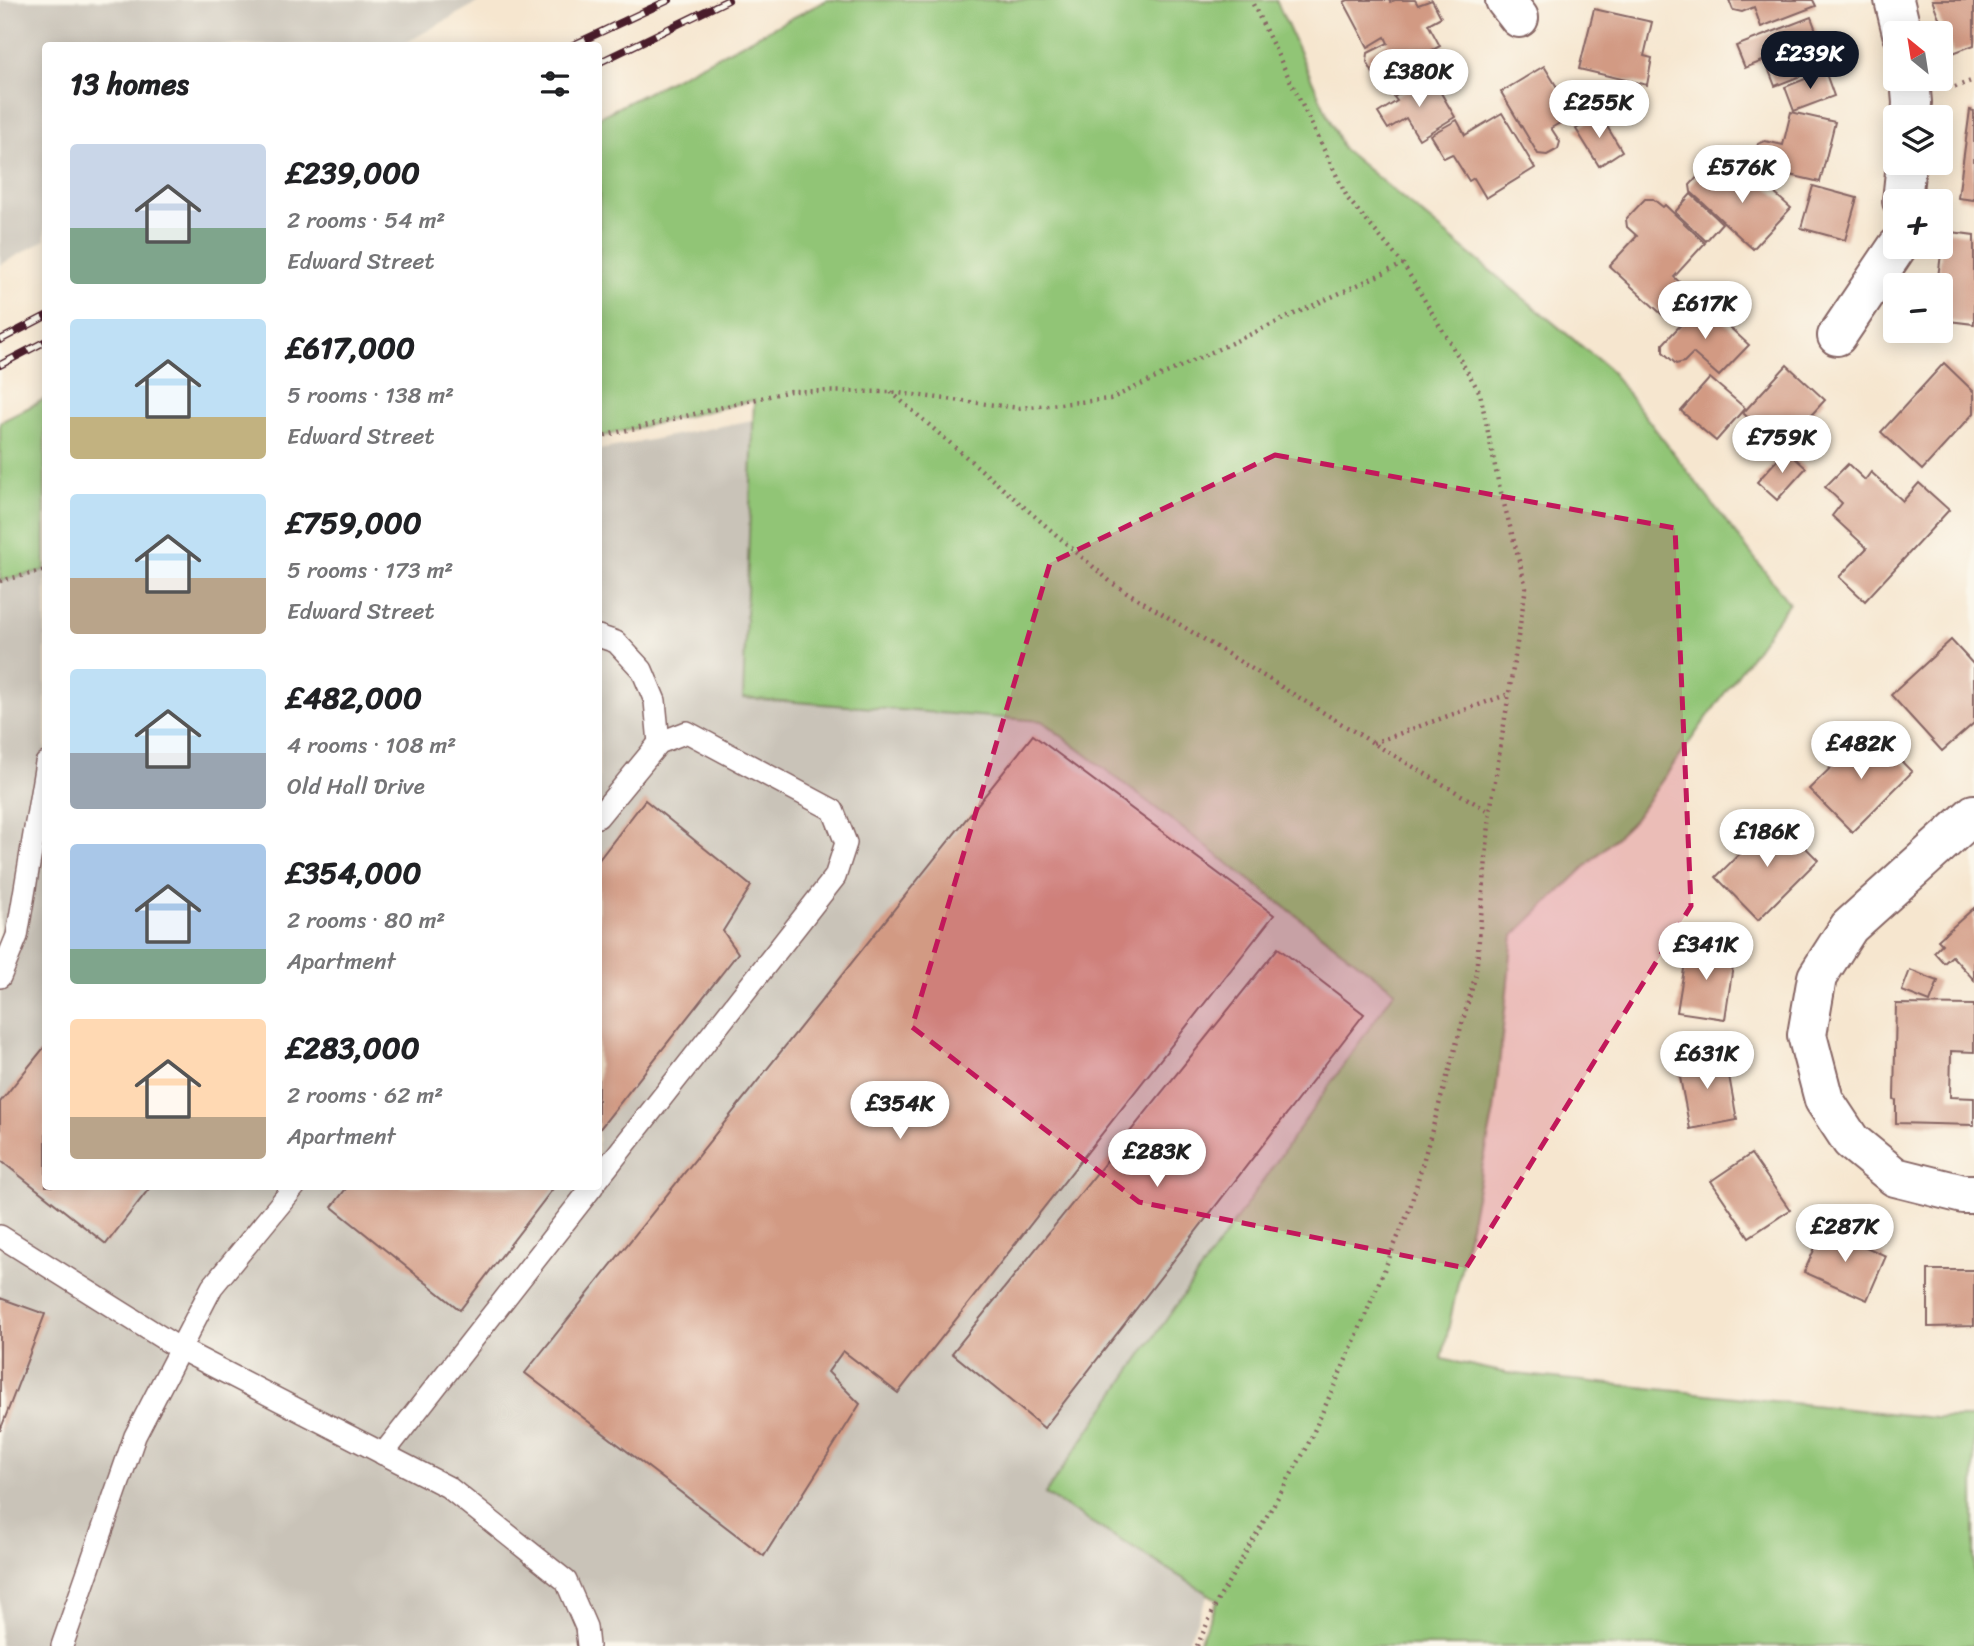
<!DOCTYPE html>
<html lang="en">
<head>
<meta charset="utf-8">
<style>
  body { margin:0; font-family:Sriracha,sans-serif; background:#f2f2f2; color:#202124; height:100vh; display:flex; flex-direction:column; font-size:26px; white-space:nowrap }
  * { box-sizing:border-box; margin:0 }
  p { font-size:23px; color:#757577 }
  .icon { flex:none; width:38px; height:38px; fill:none; stroke:currentColor; stroke-width:2; stroke-linecap:round; stroke-linejoin:round }
  .map { position:relative; flex:1; overflow:hidden }
  .panel { position:absolute; left:42px; top:42px; width:560px; height:1148px; display:flex; flex-direction:column; background:#fff; border-radius:7px; box-shadow:0 4px 18px #0003 }
  .panel>* { flex:none }
  .needle { width:46px; rotate:330deg }
  .tools { position:absolute; left:1883px; top:21px; display:grid; gap:14px }
  .tools a { display:grid; place-items:center; width:70px; height:70px; border-radius:7px; background:#fff; box-shadow:0 4px 18px #0003; font-size:35px }
  .price { position:absolute; translate:-50% -60px; padding:0 16px; border-radius:24px; background:#fff; color:#222; font-size:23px; line-height:46px; filter:drop-shadow(0 2px 4px #0008) }
  .price::after { content:''; position:absolute; left:50%; top:42px; width:21px; height:16px; margin-left:-10px; background:inherit; clip-path:polygon(0 0,100% 0,50% 100%) }
  .price.current { background:#111827; color:#fff }
  ul { padding:0; list-style:none }
  li { display:flex; align-items:center; gap:21px; height:175px; padding:0 28px }
  li span { display:grid; place-items:center; flex:none; width:196px; height:140px; border-radius:7px; color:#555 }
  li>.icon { margin-inline-start:auto }
  span .icon { width:84px; height:84px; fill:#fffc; stroke-width:1 }
  li b { font-size:30px }
  h2 { display:flex; justify-content:space-between; align-items:center; height:84px; padding:0 28px; font-size:30px }
  .map>svg:first-child { display:block }
  .industrial { fill:#c9c3b8 }
  .green { fill:#91c576; stroke:#6e7250; stroke-width:2 }
  .building { fill:#d29a83 }
  .lines { fill:none; stroke-linecap:round; stroke-linejoin:round }
  .service-casing { stroke:#866564; stroke-width:24 }
  .minor-casing { stroke:#866564; stroke-width:42 }
  .path { stroke:#866564; stroke-width:4.5; stroke-dasharray:2 5; stroke-linecap:butt }
  .service { stroke:#fff; stroke-width:21 }
  .minor { stroke:#fff; stroke-width:38 }
  .rail-casing { stroke:#4a1f2b; stroke-width:8 }
  .rail { stroke:#fbf7ec; stroke-width:5; stroke-dasharray:16; stroke-linecap:butt }
  .marked { fill:#c2185b; fill-opacity:0.2; stroke:#c2185b; stroke-width:5; stroke-dasharray:14 9; stroke-linejoin:round }
</style>
</head>
<body>
<div class="map">
<svg width="1974" height="1646" viewBox="0 0 1974 1646">
  <rect width="100%" height="100%" fill="#fbf7ec"/>
  <filter id="ink" filterUnits="userSpaceOnUse"><feTurbulence type="fractalNoise" baseFrequency=".0143" numOctaves="2"/><feDisplacementMap in="SourceGraphic" scale="14" xChannelSelector="R" yChannelSelector="G"/><feConvolveMatrix kernelMatrix="1 2 1 2 8 2 1 2 1" color-interpolation-filters="sRGB"/></filter>
  <filter id="wash" filterUnits="userSpaceOnUse"><feTurbulence type="fractalNoise" baseFrequency=".00686" numOctaves="4" result="noise"/><feDisplacementMap in="SourceGraphic" scale="28" xChannelSelector="R" yChannelSelector="G"/><feGaussianBlur stdDeviation="1.57" result="paint"/><feColorMatrix in="noise" values="0 0 0 0 0 0 0 0 0 0 0 0 0 0 0 0 0 1.4 0 .05"/><feComposite in="paint" operator="in"/></filter>
  <g filter="url(#wash)">
    <rect width="100%" height="100%" fill="#f6e6cf"/>
    <!-- industrial -->
    <g class="industrial">
      <path d="M 0,0 L 482,0 L 402,45 L 46,46 L 45,240 L 0,265 Z"/>
      <path d="M 768,417 L 1062,714 L 1415,992 L 1217,1573 L 1186,1646 L 0,1646 L 0,569 L 45,560 L 46,1186 L 598,1186 L 599,450 Z"/>
    </g>
    <!-- green -->
    <g class="green">
      <path d="M 827,0 L 1276,0 L 1343,149 L 1608,368 L 1789,603 L 1633,821 L 1513,936 L 1494,1111 L 1442,1359 L 1506,1373 L 1935,1418 L 1974,1418 L 1974,1646 L 1197,1646 L 1218,1600 L 1045,1494 L 1395,991 L 1042,721 L 743,698 L 754,400 L 599,437 L 599,117 Z"/>
      <path d="M 45,399 L 45,570 L 0,581 L 0,422 Z"/>
    </g>
    <g id="blocks">
      <!-- building -->
      <g class="building">
        <path d="M 1348,0 L 1389,0 L 1390,2 L 1395,0 L 1415,0 L 1418,5 L 1432,0 L 1441,17 L 1428,24 L 1440,46 L 1383,77 L 1374,75 L 1367,62 L 1368,53 L 1388,43 L 1385,37 L 1368,47 L 1344,2 Z"/>
        <path d="M 1729,0 L 1813,0 L 1816,6 L 1761,27 L 1754,7 L 1742,12 L 1733,10 Z"/>
        <path d="M 1932,0 L 1974,0 L 1974,45 L 1953,53 Z"/>
        <path d="M 1594,9 L 1652,22 L 1644,56 L 1652,58 L 1647,85 L 1579,69 Z"/>
        <path d="M 1811,17 L 1829,65 L 1775,86 L 1765,60 L 1745,68 L 1736,46 Z"/>
        <path d="M 1544,66 L 1574,115 L 1551,128 L 1560,142 L 1558,149 L 1547,155 L 1538,154 L 1501,92 Z"/>
        <path d="M 1825,71 L 1834,96 L 1794,111 L 1785,87 Z"/>
        <path d="M 1431,76 L 1455,117 L 1419,139 L 1406,118 L 1388,129 L 1378,113 L 1397,101 L 1394,97 Z"/>
        <path d="M 1970,110 L 1974,111 L 1974,200 L 1958,198 Z"/>
        <path d="M 1791,112 L 1835,122 L 1820,182 L 1777,172 L 1778,167 L 1761,162 L 1755,156 L 1758,144 L 1765,141 L 1783,145 Z"/>
        <path d="M 1502,113 L 1535,168 L 1486,198 L 1474,178 L 1469,181 L 1452,154 L 1444,158 L 1430,135 L 1457,120 L 1465,135 Z"/>
        <path d="M 1600,115 L 1622,151 L 1599,166 L 1576,129 Z"/>
        <path d="M 1745,167 L 1791,208 L 1753,249 L 1691,192 L 1690,185 L 1700,174 L 1707,174 L 1724,190 Z"/>
        <path d="M 1813,186 L 1857,198 L 1845,240 L 1801,228 Z"/>
        <path d="M 1691,194 L 1722,223 L 1706,241 L 1675,212 Z"/>
        <path d="M 1645,199 L 1653,199 L 1663,207 L 1665,205 L 1705,243 L 1674,277 L 1691,293 L 1667,319 L 1609,266 L 1637,236 L 1627,227 L 1626,219 Z"/>
        <path d="M 1944,231 L 1974,235 L 1974,324 L 1941,320 L 1941,285 L 1937,285 Z"/>
        <path d="M 1702,302 L 1749,345 L 1719,376 L 1693,353 L 1684,362 L 1676,364 L 1663,352 L 1663,344 Z"/>
        <path d="M 1944,363 L 1974,392 L 1974,413 L 1922,470 L 1881,432 Z"/>
        <path d="M 1787,365 L 1825,400 L 1781,448 L 1743,413 Z"/>
        <path d="M 1710,378 L 1745,408 L 1716,441 L 1681,411 Z"/>
        <path d="M 1786,450 L 1806,468 L 1777,500 L 1757,482 Z"/>
        <path d="M 1848,464 L 1865,480 L 1871,472 L 1903,501 L 1919,483 L 1949,510 L 1865,601 L 1839,577 L 1867,548 L 1832,516 L 1842,503 L 1825,487 Z"/>
        <path d="M 1951,640 L 1974,665 L 1974,723 L 1942,751 L 1891,695 Z"/>
        <path d="M 1870,729 L 1912,772 L 1852,832 L 1809,789 Z"/>
        <path d="M 1033,735 L 1274,915 L 898,1393 L 843,1351 L 828,1372 L 860,1404 L 764,1556 L 525,1373 Z"/>
        <path d="M 645,800 L 751,886 L 723,931 L 738,953 L 598,1131 L 598,861 Z"/>
        <path d="M 1776,818 L 1818,860 L 1758,920 L 1716,877 Z"/>
        <path d="M 1974,908 L 1974,980 L 1952,956 L 1944,963 L 1934,952 L 1942,944 L 1938,940 Z"/>
        <path d="M 1688,945 L 1735,952 L 1725,1019 L 1677,1012 Z"/>
        <path d="M 1278,948 L 1364,1014 L 1044,1428 L 952,1353 Z"/>
        <path d="M 1910,970 L 1938,981 L 1930,1002 L 1902,991 Z"/>
        <path d="M 1896,1004 L 1974,1005 L 1974,1052 L 1951,1051 L 1950,1097 L 1974,1098 L 1974,1125 L 1896,1123 L 1896,1100 L 1894,1099 Z"/>
        <path d="M 46,1045 L 46,1186 L 151,1186 L 106,1244 L 0,1160 L 0,1102 Z"/>
        <path d="M 1725,1054 L 1737,1120 L 1690,1129 L 1677,1062 Z"/>
        <path d="M 1751,1154 L 1790,1210 L 1749,1237 L 1711,1181 Z"/>
        <path d="M 348,1186 L 555,1186 L 460,1310 L 332,1207 Z"/>
        <path d="M 1824,1228 L 1886,1256 L 1867,1300 L 1804,1272 Z"/>
        <path d="M 1928,1270 L 1974,1270 L 1974,1326 L 1928,1327 Z"/>
        <path d="M 0,1298 L 45,1314 L 0,1431 Z"/>
      </g>
    </g>
  </g>
  <g filter="url(#ink)">
    <use href="#blocks" fill-opacity="0" stroke="#866564" stroke-width="2"/>
    <g class="lines">
      <defs>
        <g id="service">
          <path d="M 598,636 L 616,642 L 642,670 L 655,701 L 659,743"/>
          <path d="M 598,817 L 659,743 L 687,732 L 833,810 L 846,843 L 835,877 L 598,1179"/>
          <path d="M 0,977 L 17,936 L 46,763"/>
          <path d="M 0,1236 L 180,1349 L 448,1487 L 566,1581 L 586,1627 L 588,1646"/>
          <path d="M 383,1454 L 593,1186"/>
          <path d="M 62,1646 L 135,1436 L 212,1287 L 295,1186"/>
        </g>
        <g id="minor">
          <path d="M 1505,0 L 1519,18"/>
          <path d="M 1894,0 L 1902,33"/>
          <path d="M 1910,79 L 1912,103 L 1911,117"/>
          <path d="M 1902,201 L 1906,163"/>
          <path d="M 1837,336 L 1897,247"/>
          <path d="M 1974,814 L 1849,927 L 1817,977 L 1807,1035 L 1824,1100 L 1851,1141 L 1895,1177 L 1963,1194 L 1974,1194"/>
        </g>
      </defs>
      <!-- service casing -->
      <use href="#service" class="service-casing"/>
      <!-- minor casing -->
      <use href="#minor" class="minor-casing"/>
      <!-- path -->
      <g class="path">
        <path d="M 1955,87 L 1974,80"/>
        <path d="M 891,392 L 1112,583 L 1373,743 L 1490,812"/>
        <path d="M 598,437 L 790,391 L 890,392 L 1019,408 L 1110,399 L 1403,264"/>
        <path d="M 0,581 L 46,570"/>
        <path d="M 1373,743 L 1509,694"/>
        <path d="M 1197,1646 L 1218,1600 L 1306,1449 L 1357,1335 L 1410,1208 L 1476,974 L 1490,812 L 1526,587 L 1498,481 L 1480,393 L 1403,264 L 1348,199 L 1251,0"/>
      </g>
      <!-- service -->
      <use href="#service" class="service"/>
      <!-- minor -->
      <use href="#minor" class="minor"/>
      <defs>
        <g id="rail">
          <path d="M 571,46 L 669,0"/>
          <path d="M 598,63 L 728,0"/>
          <path d="M 0,340 L 46,316"/>
          <path d="M 0,365 L 46,341"/>
        </g>
      </defs>
      <!-- rail casing -->
      <use href="#rail" class="rail-casing"/>
      <!-- rail -->
      <use href="#rail" class="rail"/>
    </g>
  </g>
  <!-- marked area -->
  <path class="marked" d="M 1275,455 L 1675,528 L 1691,906 L 1466,1268 L 1139,1202 L 912,1027 L 1050,563 Z"/>
</svg>
<div class="tools">
<a><svg class="needle" viewBox="-14 -14 28 28"><path d="M0-13l5 13h-10z" fill="#e53935"/><path d="M0 13l5-13h-10z" fill="#757577"/></svg></a>
<a><svg class="icon" aria-label="layers" viewBox="0 0 24 24"><path d="M12 4l9 5-9 5-9-5zM3 14l9 5 9-5"/></svg></a>
<a>+</a>
<a>−</a>
</div>
<b class="price current" style="left:1810px;top:91px">£239K</b>
<b class="price" style="left:1419px;top:109px">£380K</b>
<b class="price" style="left:1599px;top:140px">£255K</b>
<b class="price" style="left:1742px;top:205px">£576K</b>
<b class="price" style="left:1705px;top:341px">£617K</b>
<b class="price" style="left:1782px;top:475px">£759K</b>
<b class="price" style="left:1861px;top:781px">£482K</b>
<b class="price" style="left:1767px;top:869px">£186K</b>
<b class="price" style="left:1706px;top:982px">£341K</b>
<b class="price" style="left:1707px;top:1091px">£631K</b>
<b class="price" style="left:900px;top:1141px">£354K</b>
<b class="price" style="left:1157px;top:1189px">£283K</b>
<b class="price" style="left:1845px;top:1264px">£287K</b>
<section class="panel">
<h2>13 homes<svg class="icon" aria-label="filters" viewBox="0 0 24 24"><path d="M4 7h16M4 17h16"/><circle cx="9" cy="7" r="2"/><circle cx="15" cy="17" r="2"/></svg></h2>
<ul>
<li><span style="background:linear-gradient(#c9d6e8 60%,#7fa58c 0)"><svg class="icon" aria-label="home" viewBox="0 0 24 24"><path d="M3 11l9-7 9 7M6 9v11h12V9"/></svg></span><div><b>£239,000</b><p>2 rooms · 54 m²</p><p>Edward Street</p></div></li>
<li><span style="background:linear-gradient(#bfe0f5 70%,#c2b280 0)"><svg class="icon" aria-label="home" viewBox="0 0 24 24"><path d="M3 11l9-7 9 7M6 9v11h12V9"/></svg></span><div><b>£617,000</b><p>5 rooms · 138 m²</p><p>Edward Street</p></div></li>
<li><span style="background:linear-gradient(#bfe0f5 60%,#b9a48a 0)"><svg class="icon" aria-label="home" viewBox="0 0 24 24"><path d="M3 11l9-7 9 7M6 9v11h12V9"/></svg></span><div><b>£759,000</b><p>5 rooms · 173 m²</p><p>Edward Street</p></div></li>
<li><span style="background:linear-gradient(#bfe0f5 60%,#9aa5b1 0)"><svg class="icon" aria-label="home" viewBox="0 0 24 24"><path d="M3 11l9-7 9 7M6 9v11h12V9"/></svg></span><div><b>£482,000</b><p>4 rooms · 108 m²</p><p>Old Hall Drive</p></div></li>
<li><span style="background:linear-gradient(#a9c7e8 75%,#7fa58c 0)"><svg class="icon" aria-label="home" viewBox="0 0 24 24"><path d="M3 11l9-7 9 7M6 9v11h12V9"/></svg></span><div><b>£354,000</b><p>2 rooms · 80 m²</p><p>Apartment</p></div></li>
<li><span style="background:linear-gradient(#ffd9b3 70%,#b9a48a 0)"><svg class="icon" aria-label="home" viewBox="0 0 24 24"><path d="M3 11l9-7 9 7M6 9v11h12V9"/></svg></span><div><b>£283,000</b><p>2 rooms · 62 m²</p><p>Apartment</p></div></li>
</ul>
</section>
</div>
</body>
</html>
